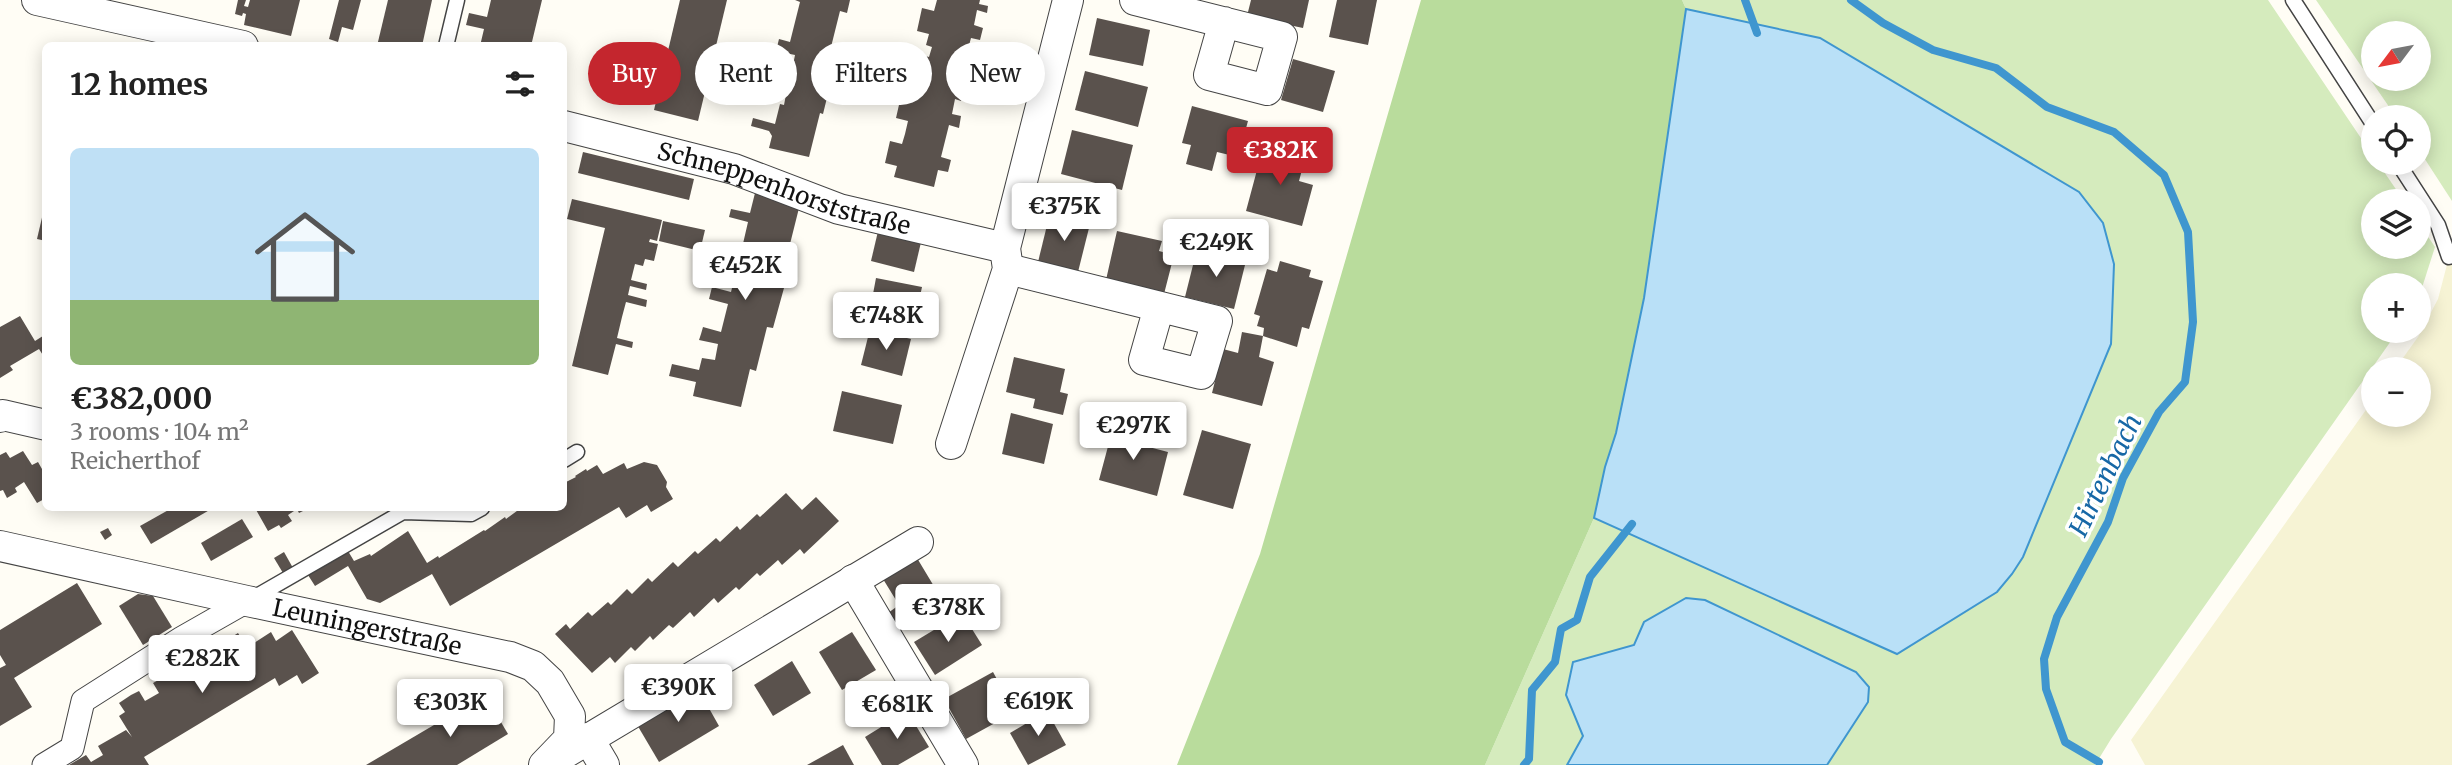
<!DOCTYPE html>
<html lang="en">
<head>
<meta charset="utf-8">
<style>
  body { margin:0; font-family:Merriweather,serif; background:#f2f2f2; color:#222; height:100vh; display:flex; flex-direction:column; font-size:26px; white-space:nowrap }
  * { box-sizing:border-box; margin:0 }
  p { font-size:23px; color:#767676 }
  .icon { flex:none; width:38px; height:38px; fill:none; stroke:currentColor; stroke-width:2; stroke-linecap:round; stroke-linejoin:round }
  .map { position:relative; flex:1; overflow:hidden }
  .details { position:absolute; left:42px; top:42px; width:525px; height:469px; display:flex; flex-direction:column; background:#fff; border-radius:10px; box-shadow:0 4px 18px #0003 }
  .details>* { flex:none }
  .top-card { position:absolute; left:588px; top:42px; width:665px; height:63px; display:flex; gap:14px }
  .needle { width:46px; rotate:238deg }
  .fabs { position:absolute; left:2361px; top:21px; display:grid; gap:14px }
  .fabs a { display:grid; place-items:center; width:70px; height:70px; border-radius:50%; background:#fff; box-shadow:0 4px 18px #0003; font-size:35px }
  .price { position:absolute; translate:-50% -60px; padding:0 16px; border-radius:7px; background:#fff; color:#222; font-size:23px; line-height:46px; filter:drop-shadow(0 2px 4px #0008) }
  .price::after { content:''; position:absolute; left:50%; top:42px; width:21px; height:16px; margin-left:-10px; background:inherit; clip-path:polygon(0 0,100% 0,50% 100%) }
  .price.on { background:#c4262e; color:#fff }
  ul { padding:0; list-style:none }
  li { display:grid; align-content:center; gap:14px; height:371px; padding:0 28px }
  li+li { border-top:2px solid #e0e0e0 }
  li span { display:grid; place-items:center; height:217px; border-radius:10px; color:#555 }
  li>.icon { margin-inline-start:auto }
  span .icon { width:126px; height:126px; fill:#fffc; stroke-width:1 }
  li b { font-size:30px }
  h2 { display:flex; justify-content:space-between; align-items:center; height:84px; padding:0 28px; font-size:30px }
  .pill { padding:0 24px; border-radius:32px; background:#fff; box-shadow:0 4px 18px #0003; font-size:24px; line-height:63px }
  .pill.on { background:#c4262e; color:#fff }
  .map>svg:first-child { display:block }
  .farmland { fill:#f6f3d4 }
  .green { fill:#d5ebbd; fill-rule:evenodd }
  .forest { fill:#b9dc9c }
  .water { fill:#b9e0f7; stroke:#3f96cf; stroke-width:2 }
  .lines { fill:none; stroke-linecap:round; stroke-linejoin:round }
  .stream { stroke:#3f96cf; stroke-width:8 }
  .building { fill:#5a524d }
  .service-casing { stroke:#444; stroke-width:17 }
  .pedestrian-casing { stroke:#444; stroke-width:25 }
  .minor-casing { stroke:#444; stroke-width:32 }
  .service { stroke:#fff; stroke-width:14 }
  .pedestrian { stroke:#fff; stroke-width:23 }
  .minor { stroke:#fff; stroke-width:30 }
  .labels { text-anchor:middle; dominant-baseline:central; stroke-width:7; stroke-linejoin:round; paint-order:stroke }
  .street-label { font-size:24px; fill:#111; stroke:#fff }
  .water-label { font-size:26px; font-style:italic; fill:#1768a6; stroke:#fff }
</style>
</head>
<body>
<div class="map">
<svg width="2452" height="765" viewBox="0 0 2452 765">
  <rect width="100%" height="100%" fill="#fffdf5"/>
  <!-- farmland -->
  <path class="farmland" d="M 2449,257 L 2452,259 L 2452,765 L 2145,765 L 2131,740 L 2373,400 L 2373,415 L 2418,415 L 2418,369 L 2395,369 L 2418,337 L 2438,299 Z"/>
  <!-- green -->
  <g class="green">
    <path d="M 1682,0 L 2268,0 L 2373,156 L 2373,163 L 2378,163 L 2404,201 L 2373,201 L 2373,247 L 2418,247 L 2419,223 L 2435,247 L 2419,297 L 2418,285 L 2373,285 L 2373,331 L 2398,331 L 2111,739 L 2095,765 L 1827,765 L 1868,702 L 1869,687 L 1856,672 L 1644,622 L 1634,645 L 1573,662 L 1566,695 L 1583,736 L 1567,765 L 1485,765 L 1594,518 L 1897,654 L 1997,592 L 2012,574 L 2023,557 L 2111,344 L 1820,38 L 1686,9 Z"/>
    <path d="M 2316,0 L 2452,0 L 2452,201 L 2419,150 L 2418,117 L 2396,117 ZM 2373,33 L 2418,33 L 2418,79 L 2373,79 Z"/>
  </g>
  <!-- forest -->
  <path class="forest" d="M 1421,0 L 1682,0 L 1686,9 L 1644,298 L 1616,433 L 1605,467 L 1594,518 L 1485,765 L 1177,765 L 1260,554 Z"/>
  <!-- water -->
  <g class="water">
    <path d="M 1686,9 L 1820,38 L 2079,192 L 2103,223 L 2114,264 L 2111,344 L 2023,557 L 2012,574 L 1997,592 L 1897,654 L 1594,518 L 1605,467 L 1616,433 L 1644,298 Z"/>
    <path d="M 1686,598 L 1705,600 L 1856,672 L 1869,687 L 1868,702 L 1827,765 L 1567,765 L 1583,736 L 1566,695 L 1573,662 L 1634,645 L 1644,622 Z"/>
  </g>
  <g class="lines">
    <!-- stream -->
    <g class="stream">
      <path d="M 1745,0 L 1757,33"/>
      <path d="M 1851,0 L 1883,23 L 1933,50 L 1996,68 L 2047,107 L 2114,132 L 2164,175 L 2188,232 L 2193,322 L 2185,382 L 2159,412 L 2123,478 L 2108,522 L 2057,617 L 2044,659 L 2046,689 L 2065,742 L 2099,762"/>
      <path d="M 1524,765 L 1529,759 L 1532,690 L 1555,662 L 1561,629 L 1577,620 L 1590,577 L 1632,524"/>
    </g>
  </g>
  <!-- building -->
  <g class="building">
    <path d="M 238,0 L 246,0 L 244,6 L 248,7 L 250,0 L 300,0 L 291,36 L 244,25 L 246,14 L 243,13 L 242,16 L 235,14 Z"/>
    <path d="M 339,0 L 361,0 L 353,30 L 342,27 L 338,42 L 329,39 Z"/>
    <path d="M 388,0 L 432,0 L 422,46 L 377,46 Z"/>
    <path d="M 491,0 L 542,0 L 531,46 L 480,46 L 484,29 L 466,25 L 469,13 L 487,17 Z"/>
    <path d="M 680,0 L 727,0 L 698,121 L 654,110 Z"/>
    <path d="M 795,0 L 850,0 L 847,13 L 840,11 L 830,51 L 838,53 L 823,114 L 820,113 L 809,157 L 769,148 L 772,136 L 769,131 L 751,126 L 753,118 L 775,124 L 780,104 L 784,105 L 788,84 L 782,82 L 784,73 L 791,75 L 795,55 L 776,51 L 779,39 L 790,42 L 800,2 Z"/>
    <path d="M 937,0 L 980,0 L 979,4 L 988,6 L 987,13 L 977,10 L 974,25 L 983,28 L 980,40 L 971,38 L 967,53 L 973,55 L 969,71 L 978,74 L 975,85 L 966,83 L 961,101 L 955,99 L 952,114 L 961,116 L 959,128 L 949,125 L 941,157 L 951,160 L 948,172 L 938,170 L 934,187 L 894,177 L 897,166 L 885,163 L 890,141 L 902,144 L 905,134 L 908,121 L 896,118 L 901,96 L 913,99 L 916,88 L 921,89 L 924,79 L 913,76 L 918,54 L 929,57 L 932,47 L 926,45 L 929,34 L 917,31 L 922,8 L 934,11 Z"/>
    <path d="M 1251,0 L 1309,0 L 1303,28 L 1247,16 Z"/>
    <path d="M 1337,0 L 1377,0 L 1368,45 L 1329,37 Z"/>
    <path d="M 1097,18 L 1150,30 L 1143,66 L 1089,55 Z"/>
    <path d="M 606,56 L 641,64 L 636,86 L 601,78 Z"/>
    <path d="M 1293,59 L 1335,71 L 1323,112 L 1281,100 Z"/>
    <path d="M 1085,71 L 1148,87 L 1138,127 L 1075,110 Z"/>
    <path d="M 1192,106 L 1248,121 L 1238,157 L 1217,152 L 1212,171 L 1186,164 L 1191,145 L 1182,143 Z"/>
    <path d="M 1072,130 L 1133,145 L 1122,190 L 1061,174 Z"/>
    <path d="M 1264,144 L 1306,155 L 1299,181 L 1313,185 L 1302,226 L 1246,211 Z"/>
    <path d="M 583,152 L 694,179 L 689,200 L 578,173 Z"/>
    <path d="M 755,193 L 800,204 L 790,244 L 786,243 L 775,286 L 784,288 L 773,328 L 767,327 L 756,371 L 750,369 L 741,407 L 693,396 L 696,382 L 669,376 L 672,364 L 699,370 L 702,358 L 715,360 L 718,344 L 699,340 L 701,334 L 703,327 L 721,332 L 728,304 L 709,299 L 712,287 L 731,292 L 739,260 L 719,256 L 721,249 L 722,244 L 742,248 L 748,222 L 729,217 L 731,209 L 750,213 Z"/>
    <path d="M 572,199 L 662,220 L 657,241 L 650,239 L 649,242 L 658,244 L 654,261 L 645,259 L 643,266 L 635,264 L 631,280 L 647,284 L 646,290 L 630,286 L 628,295 L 647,300 L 646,307 L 626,302 L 622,317 L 617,338 L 633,342 L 632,348 L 616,344 L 608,375 L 572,366 L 605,228 L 567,219 Z"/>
    <path d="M 44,209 L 46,209 L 46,241 L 37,239 Z"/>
    <path d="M 1050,213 L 1090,224 L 1078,272 L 1038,262 Z"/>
    <path d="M 663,221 L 705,230 L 700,251 L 659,241 Z"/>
    <path d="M 879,227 L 922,238 L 914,272 L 871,261 Z"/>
    <path d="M 1117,231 L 1162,241 L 1159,251 L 1174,255 L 1164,294 L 1106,280 Z"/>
    <path d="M 1197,249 L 1246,261 L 1234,309 L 1185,297 Z"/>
    <path d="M 1280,261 L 1311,270 L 1309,277 L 1323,281 L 1309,329 L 1302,327 L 1297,347 L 1263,336 L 1259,357 L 1274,362 L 1262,406 L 1212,393 L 1223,349 L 1238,353 L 1242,332 L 1263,336 L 1264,328 L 1257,326 L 1260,316 L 1254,314 L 1267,269 L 1277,272 Z"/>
    <path d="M 876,278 L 922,287 L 914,324 L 869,315 Z"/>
    <path d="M 20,316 L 35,341 L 46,334 L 46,360 L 39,349 L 10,366 L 13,370 L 0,378 L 0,327 Z"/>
    <path d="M 870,329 L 911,339 L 902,376 L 861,365 Z"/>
    <path d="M 1014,357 L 1065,369 L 1060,392 L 1068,394 L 1063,415 L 1033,408 L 1035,399 L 1006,392 Z"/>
    <path d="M 842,391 L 902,405 L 893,444 L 833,431 Z"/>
    <path d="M 1011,413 L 1053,424 L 1044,464 L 1002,454 Z"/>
    <path d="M 1114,424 L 1148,433 L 1145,446 L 1168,452 L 1157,496 L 1099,480 Z"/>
    <path d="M 1202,430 L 1251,444 L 1233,509 L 1183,495 Z"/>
    <path d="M 23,451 L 32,465 L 38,462 L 42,469 L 46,466 L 46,498 L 37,503 L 24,482 L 15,488 L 17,492 L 7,498 L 3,490 L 0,491 L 0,455 L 6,452 L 10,458 Z"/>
    <path d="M 644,462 L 657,465 L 667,482 L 666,487 L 673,499 L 651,512 L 647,505 L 626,518 L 619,507 L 450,606 L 432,574 L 380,603 L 367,599 L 348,566 L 315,586 L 308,575 L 348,551 L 354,561 L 370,554 L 371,556 L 408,531 L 427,563 L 438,556 L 439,558 L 484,530 L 485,531 L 505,517 L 506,519 L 521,508 L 564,508 L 564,483 L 576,477 L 575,476 L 586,469 L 587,471 L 597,465 L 603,474 L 624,463 L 627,469 Z"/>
    <path d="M 786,493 L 802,510 L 816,497 L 839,521 L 804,554 L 800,549 L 782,565 L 778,560 L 760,576 L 757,573 L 739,590 L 736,587 L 718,603 L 714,598 L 694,617 L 690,612 L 673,628 L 669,625 L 653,640 L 650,636 L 635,651 L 631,647 L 615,663 L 610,657 L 592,673 L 555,634 L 566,624 L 570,629 L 588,612 L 592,616 L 608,602 L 611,605 L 627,589 L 632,594 L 648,578 L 652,582 L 673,562 L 678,567 L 695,551 L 698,554 L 716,538 L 720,542 L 737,526 L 740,530 L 757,514 L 760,517 Z"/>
    <path d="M 172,508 L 213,508 L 151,544 L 140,526 Z"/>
    <path d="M 255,508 L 309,508 L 299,513 L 297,509 L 288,515 L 292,521 L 281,528 L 279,525 L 268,531 Z"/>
    <path d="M 242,519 L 253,537 L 211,561 L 201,543 Z"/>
    <path d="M 108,528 L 112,535 L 105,540 L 100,532 Z"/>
    <path d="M 284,552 L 293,568 L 283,573 L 274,558 Z"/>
    <path d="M 917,558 L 944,603 L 899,631 L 888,613 L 899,605 L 883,579 Z"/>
    <path d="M 77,583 L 102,624 L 14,678 L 32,707 L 0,726 L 0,668 L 6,665 L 0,655 L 0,630 Z"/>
    <path d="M 138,594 L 153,596 L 172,627 L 143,645 L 119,606 Z"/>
    <path d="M 962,613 L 982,645 L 935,675 L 914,642 Z"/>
    <path d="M 292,630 L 319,673 L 302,684 L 297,675 L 279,686 L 275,678 L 144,757 L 149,765 L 69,765 L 86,755 L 91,762 L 103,755 L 98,746 L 126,730 L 132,737 L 119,716 L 125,712 L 119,703 L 131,695 L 139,691 L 145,701 L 159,693 L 153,683 L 173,672 L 178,681 L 191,674 L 185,664 L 204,653 L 210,662 L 224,654 L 219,645 L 238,633 L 244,643 L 251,639 L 254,643 L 271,632 L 276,641 Z"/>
    <path d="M 852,632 L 876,670 L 842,690 L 819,652 Z"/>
    <path d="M 792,661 L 811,693 L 773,716 L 754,685 Z"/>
    <path d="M 993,672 L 1015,712 L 966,739 L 944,699 Z"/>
    <path d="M 697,687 L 719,726 L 659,762 L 636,723 Z"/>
    <path d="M 485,695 L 508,734 L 457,765 L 366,765 Z"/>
    <path d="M 907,711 L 929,747 L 898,765 L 882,765 L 865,737 Z"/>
    <path d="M 1047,711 L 1066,745 L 1028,765 L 1010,733 Z"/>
    <path d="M 843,745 L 854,765 L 807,765 Z"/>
  </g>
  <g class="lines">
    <defs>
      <g id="service">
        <path d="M 2293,0 L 2373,124"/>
        <path d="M 446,46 L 457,0"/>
        <path d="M 2398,163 L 2438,225 L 2449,257"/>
        <path d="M 564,460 L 577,452"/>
        <path d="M 250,600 L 403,512 L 471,514 L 482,508"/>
      </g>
      <path id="pedestrian" d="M 44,765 L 72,748 L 83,701 L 182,638 L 247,601"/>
      <g id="minor">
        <path d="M 37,0 L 243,46"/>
        <path d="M 1135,0 L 1282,37 L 1267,90 L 1209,75 L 1224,22"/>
        <path id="s1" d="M 564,126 L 734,169 L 839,209 L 1005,248"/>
        <path d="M 1008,269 L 1217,321 L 1201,374 L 1144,360 L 1159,307"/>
        <path d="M 0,417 L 3,415 L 46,425"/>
        <path d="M 951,444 L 1008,269 L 1005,248 L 1068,0"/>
        <path id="s2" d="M 0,546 L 247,601 L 510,657 L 533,666 L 550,682 L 570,716 L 569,739 L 544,765"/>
        <path d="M 853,580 L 963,765"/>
        <path d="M 588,738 L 604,765"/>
        <path d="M 555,759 L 918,542"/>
      </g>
    </defs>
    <!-- service casing -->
    <use href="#service" class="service-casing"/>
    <!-- pedestrian casing -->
    <use href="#pedestrian" class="pedestrian-casing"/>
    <!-- minor casing -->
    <use href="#minor" class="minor-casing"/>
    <!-- service -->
    <use href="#service" class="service"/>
    <!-- pedestrian -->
    <use href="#pedestrian" class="pedestrian"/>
    <!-- minor -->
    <use href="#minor" class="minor"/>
  </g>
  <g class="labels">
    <!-- street labels -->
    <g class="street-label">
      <text stroke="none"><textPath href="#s1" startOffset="229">Schneppenhorststraße</textPath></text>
      <text stroke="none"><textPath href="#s2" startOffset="376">Leuningerstraße</textPath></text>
    </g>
    <!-- water labels -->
    <g class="water-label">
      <text transform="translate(2105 475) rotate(-64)">Hirtenbach</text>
    </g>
  </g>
</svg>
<div class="fabs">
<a><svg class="needle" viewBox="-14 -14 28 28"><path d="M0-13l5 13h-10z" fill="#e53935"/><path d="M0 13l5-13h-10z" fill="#767676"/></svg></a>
<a><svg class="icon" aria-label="locate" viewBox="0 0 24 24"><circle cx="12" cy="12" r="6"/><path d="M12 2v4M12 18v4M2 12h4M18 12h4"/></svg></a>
<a><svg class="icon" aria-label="layers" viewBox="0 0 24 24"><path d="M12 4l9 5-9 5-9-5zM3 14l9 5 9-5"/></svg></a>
<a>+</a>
<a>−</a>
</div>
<b class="price on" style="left:1280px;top:187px">€382K</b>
<b class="price" style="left:1064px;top:243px">€375K</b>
<b class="price" style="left:1216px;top:279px">€249K</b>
<b class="price" style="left:745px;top:302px">€452K</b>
<b class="price" style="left:886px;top:352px">€748K</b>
<b class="price" style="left:1133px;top:462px">€297K</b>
<b class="price" style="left:948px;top:644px">€378K</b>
<b class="price" style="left:202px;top:695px">€282K</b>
<b class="price" style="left:678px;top:724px">€390K</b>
<b class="price" style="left:1038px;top:738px">€619K</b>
<b class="price" style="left:450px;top:739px">€303K</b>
<b class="price" style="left:897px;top:741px">€681K</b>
<div class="top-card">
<a class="pill on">Buy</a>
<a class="pill">Rent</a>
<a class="pill">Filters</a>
<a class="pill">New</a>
</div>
<section class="details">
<h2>12 homes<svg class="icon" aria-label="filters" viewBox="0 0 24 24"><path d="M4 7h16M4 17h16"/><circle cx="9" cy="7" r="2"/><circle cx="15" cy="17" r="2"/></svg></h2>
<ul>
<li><span style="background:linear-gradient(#bfe0f5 70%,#8fb573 0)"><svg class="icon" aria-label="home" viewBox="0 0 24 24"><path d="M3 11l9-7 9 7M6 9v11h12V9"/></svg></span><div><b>€382,000</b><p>3 rooms · 104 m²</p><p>Reicherthof</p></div></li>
</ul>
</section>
</div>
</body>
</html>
